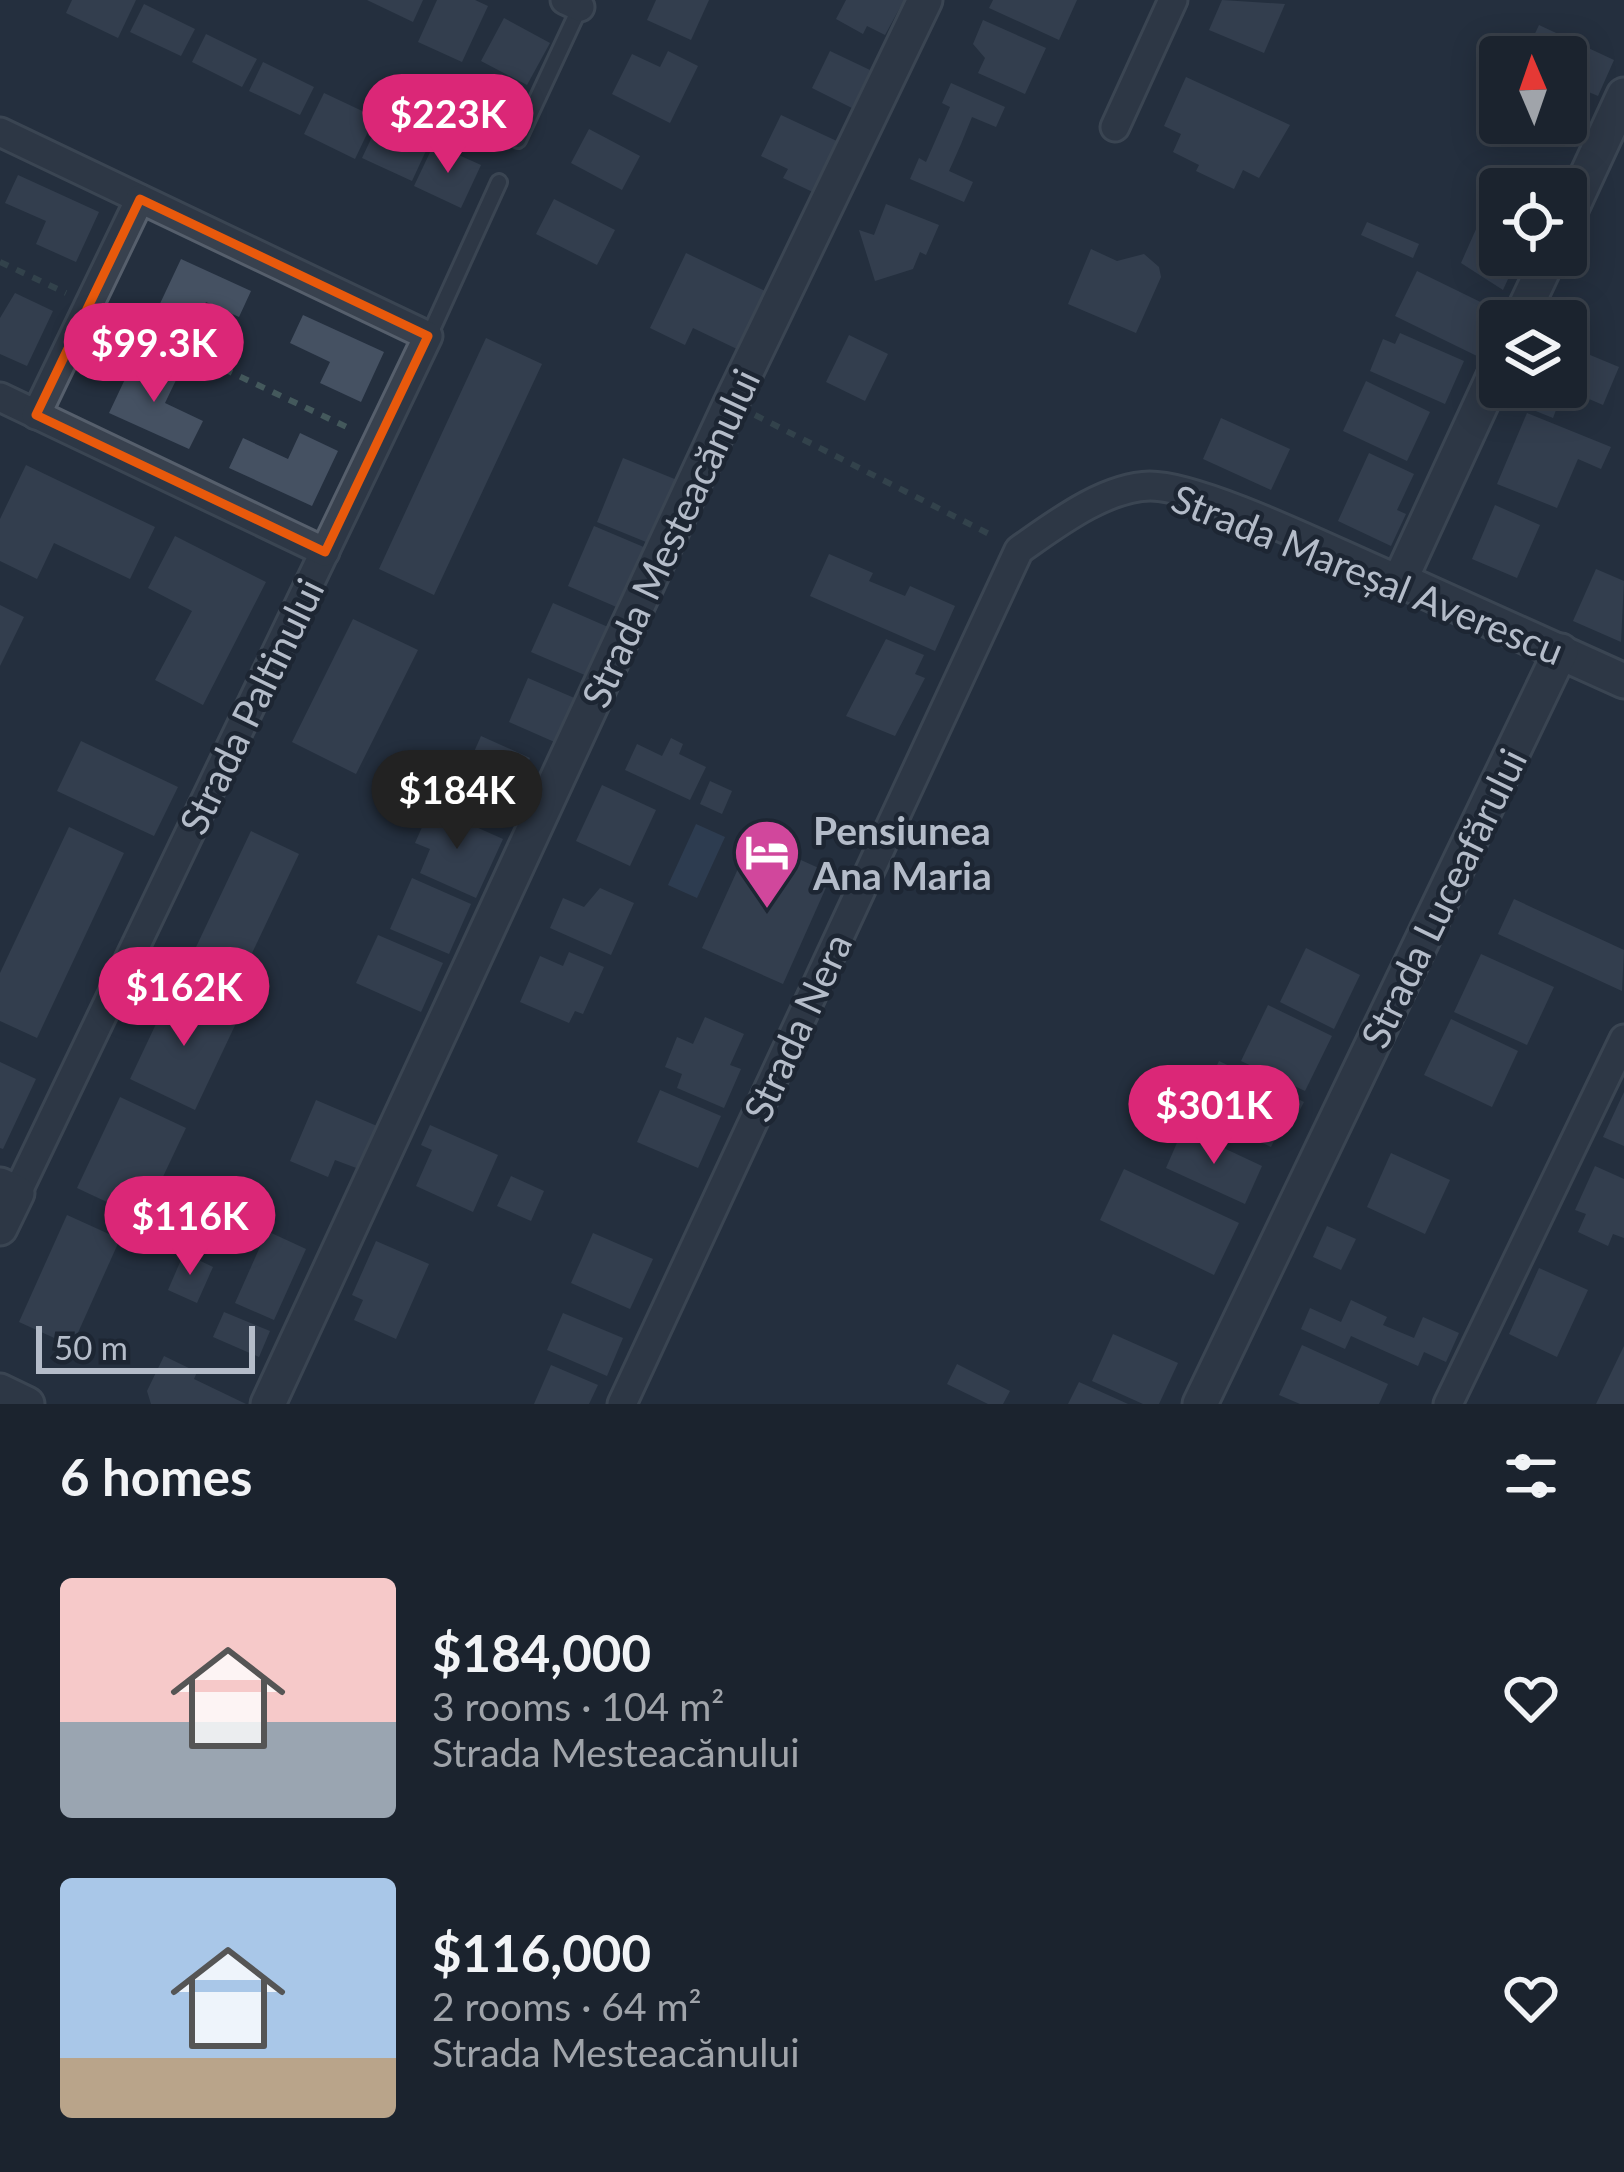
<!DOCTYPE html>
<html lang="en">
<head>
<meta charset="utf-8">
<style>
  body { margin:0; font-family:Lato,sans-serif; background:#282f3a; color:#f1f3f6; height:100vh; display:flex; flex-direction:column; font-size:45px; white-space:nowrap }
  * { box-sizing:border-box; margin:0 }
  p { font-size:39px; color:#a0a4aa }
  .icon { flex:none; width:66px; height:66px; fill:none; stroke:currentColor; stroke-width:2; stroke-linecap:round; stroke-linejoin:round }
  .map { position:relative; height:1404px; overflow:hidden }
  .drawer { display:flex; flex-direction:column; background:#1b232e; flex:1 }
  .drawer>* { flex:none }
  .needle { width:78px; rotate:358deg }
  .buttons { position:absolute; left:1479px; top:36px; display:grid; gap:24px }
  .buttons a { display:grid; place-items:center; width:108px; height:108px; border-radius:12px; background:#1b232e; box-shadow:0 6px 30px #0003,0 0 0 3px #39404a; font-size:60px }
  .scale { position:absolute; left:36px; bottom:30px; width:219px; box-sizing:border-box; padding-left:12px; border:6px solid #b4bcc9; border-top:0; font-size:33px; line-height:42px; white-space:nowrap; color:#b4bcc9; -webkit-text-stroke:9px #1d2633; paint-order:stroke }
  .price { position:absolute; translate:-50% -102px; padding:0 27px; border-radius:42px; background:#db2777; color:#fff; font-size:39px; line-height:78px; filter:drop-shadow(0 3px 6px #0008) }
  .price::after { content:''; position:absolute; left:50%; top:72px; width:36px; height:27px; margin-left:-18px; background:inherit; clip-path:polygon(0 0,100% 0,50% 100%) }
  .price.selected { background:#222; color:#fff }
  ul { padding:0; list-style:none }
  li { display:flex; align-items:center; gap:36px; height:300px; padding:0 60px }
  li span { display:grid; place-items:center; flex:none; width:336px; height:240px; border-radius:12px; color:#555 }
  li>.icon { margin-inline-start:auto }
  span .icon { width:144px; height:144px; fill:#fffc; stroke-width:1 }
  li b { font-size:51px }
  h2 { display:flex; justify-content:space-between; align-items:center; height:144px; padding:0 60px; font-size:51px }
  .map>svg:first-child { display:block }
  .water { fill:#394c67 }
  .building { fill:#455162 }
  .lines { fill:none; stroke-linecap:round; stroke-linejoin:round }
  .service-casing { stroke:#565f6c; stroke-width:20 }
  .minor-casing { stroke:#565f6c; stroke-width:33 }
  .tertiary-casing { stroke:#565f6c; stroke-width:39 }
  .path { stroke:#44595c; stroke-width:6; stroke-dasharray:9 9; stroke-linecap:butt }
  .service { stroke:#38414e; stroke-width:14 }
  .minor { stroke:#38414e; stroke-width:27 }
  .tertiary { stroke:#38414e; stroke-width:33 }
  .marked { fill:none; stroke:#e8590c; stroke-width:9; stroke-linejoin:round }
  .labels { text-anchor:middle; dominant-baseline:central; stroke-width:9; stroke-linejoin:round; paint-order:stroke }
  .street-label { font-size:39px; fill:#b4bcc9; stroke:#1d2633 }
  .poi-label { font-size:39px; font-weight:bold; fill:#b4bcc9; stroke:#1d2633; text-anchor:start }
</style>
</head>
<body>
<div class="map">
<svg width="1624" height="1404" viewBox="0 0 1624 1404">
  <rect width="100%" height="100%" fill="#242f3e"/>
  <!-- water -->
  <path class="water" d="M 696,824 L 725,837 L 697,898 L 668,885 Z"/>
  <!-- building -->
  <g class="building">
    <path d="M 72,0 L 136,0 L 118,38 L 66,13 Z"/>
    <path d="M 367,0 L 423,0 L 413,22 Z"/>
    <path d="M 437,0 L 475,0 L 488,6 L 462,62 L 418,42 Z"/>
    <path d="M 656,0 L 709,0 L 691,40 L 647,20 Z"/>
    <path d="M 846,0 L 904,0 L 885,35 L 867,26 L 863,34 L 836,19 Z"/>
    <path d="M 993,0 L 1077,0 L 1059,40 L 989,8 Z"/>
    <path d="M 1222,0 L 1285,4 L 1264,53 L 1209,30 Z"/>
    <path d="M 144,4 L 195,29 L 181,56 L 130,32 Z"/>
    <path d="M 504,18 L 550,43 L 527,85 L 481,61 Z"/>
    <path d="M 983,20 L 1046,48 L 1025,94 L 978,73 L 985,58 L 973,44 Z"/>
    <path d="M 1539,25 L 1614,60 L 1598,96 L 1584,90 L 1575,109 L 1566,105 L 1566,57 L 1524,57 Z"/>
    <path d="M 206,34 L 257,59 L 242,87 L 192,62 Z"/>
    <path d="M 668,51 L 698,66 L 670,123 L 612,94 L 632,54 L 660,67 Z"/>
    <path d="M 830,51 L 870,70 L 852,108 L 812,88 Z"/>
    <path d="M 263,62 L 314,87 L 300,115 L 249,91 Z"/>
    <path d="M 1186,77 L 1290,125 L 1259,178 L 1243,170 L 1234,189 L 1196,171 L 1199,165 L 1173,152 L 1181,134 L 1164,126 Z"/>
    <path d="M 951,83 L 1005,107 L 996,127 L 972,117 L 961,144 L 949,171 L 973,182 L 964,202 L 910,179 L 919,158 L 926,162 L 950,107 L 942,103 Z"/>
    <path d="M 324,93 L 375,117 L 355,159 L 304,134 Z"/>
    <path d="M 781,115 L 841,143 L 817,194 L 783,178 L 788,169 L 761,156 Z"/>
    <path d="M 380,120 L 430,142 L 412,181 L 362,158 Z"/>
    <path d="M 589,129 L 640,156 L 622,190 L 571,163 Z"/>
    <path d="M 434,144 L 481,165 L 461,208 L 414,186 Z"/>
    <path d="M 1538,168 L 1566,180 L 1563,189 L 1529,189 Z"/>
    <path d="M 18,175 L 99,212 L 76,262 L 36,244 L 46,221 L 5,203 Z"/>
    <path d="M 554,199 L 615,230 L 597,265 L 536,234 Z"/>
    <path d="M 886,204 L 939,225 L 926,255 L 920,252 L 913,269 L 875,281 L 859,230 L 874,235 Z"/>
    <path d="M 1481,218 L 1500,226 L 1500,255 L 1519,255 L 1503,290 L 1461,263 Z"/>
    <path d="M 1367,222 L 1419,244 L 1413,258 L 1361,235 Z"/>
    <path d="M 1091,249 L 1117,261 L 1144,254 L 1159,267 L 1161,277 L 1136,333 L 1068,304 Z"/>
    <path d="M 686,253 L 767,292 L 739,350 L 693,328 L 685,345 L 650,328 Z"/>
    <path d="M 181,259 L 251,291 L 239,317 L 206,302 L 194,327 L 157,310 Z"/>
    <path d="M 1417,271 L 1501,312 L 1479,357 L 1395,316 Z"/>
    <path d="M 15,293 L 53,311 L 27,366 L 0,354 L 0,318 Z"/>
    <path d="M 303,315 L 384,352 L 361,402 L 320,383 L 330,362 L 290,343 Z"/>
    <path d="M 1400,333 L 1464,361 L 1445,404 L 1370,371 L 1383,339 L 1395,344 Z"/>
    <path d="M 849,335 L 888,354 L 865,401 L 826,382 Z"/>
    <path d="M 486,338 L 542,364 L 434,595 L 379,569 Z"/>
    <path d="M 1566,345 L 1619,367 L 1603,405 L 1566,389 Z"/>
    <path d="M 135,358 L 177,378 L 165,403 L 203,421 L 189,449 L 109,413 Z"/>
    <path d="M 1366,381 L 1430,412 L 1407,461 L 1343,431 Z"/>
    <path d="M 1517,387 L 1559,402 L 1553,418 L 1511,401 Z"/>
    <path d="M 1527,413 L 1611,447 L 1601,469 L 1578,459 L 1557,508 L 1497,484 Z"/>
    <path d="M 1221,418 L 1290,449 L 1271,490 L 1203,459 Z"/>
    <path d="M 300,433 L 338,451 L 312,506 L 229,468 L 243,438 L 288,459 Z"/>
    <path d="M 1369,453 L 1414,474 L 1397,510 L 1406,514 L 1391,546 L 1338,521 Z"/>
    <path d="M 623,458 L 677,480 L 651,544 L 597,522 Z"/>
    <path d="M 26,465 L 155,527 L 130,579 L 54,543 L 37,579 L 0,561 L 0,519 Z"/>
    <path d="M 1495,505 L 1540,525 L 1517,578 L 1472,559 Z"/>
    <path d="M 594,526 L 646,548 L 621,609 L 568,586 Z"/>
    <path d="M 175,536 L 266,582 L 203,705 L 155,680 L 192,611 L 148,588 Z"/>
    <path d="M 829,554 L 873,573 L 869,581 L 905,596 L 910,586 L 955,606 L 935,651 L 810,596 Z"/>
    <path d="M 1596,569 L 1624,581 L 1621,642 L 1573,621 Z"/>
    <path d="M 553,603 L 608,627 L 587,676 L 531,652 Z"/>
    <path d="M 0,605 L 24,617 L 0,666 Z"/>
    <path d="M 353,619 L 418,650 L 356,774 L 292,742 Z"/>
    <path d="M 886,639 L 924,655 L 915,674 L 925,678 L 895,736 L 846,716 Z"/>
    <path d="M 528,678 L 579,700 L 559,744 L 509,722 Z"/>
    <path d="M 481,736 L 530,758 L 525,769 L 533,773 L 515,814 L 506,810 L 501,821 L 453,800 Z"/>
    <path d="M 671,738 L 683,744 L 679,754 L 706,767 L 690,800 L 625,770 L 637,744 L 662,756 Z"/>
    <path d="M 81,741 L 178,787 L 154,836 L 57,791 Z"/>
    <path d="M 710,781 L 732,791 L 722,814 L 700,804 Z"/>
    <path d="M 602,785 L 656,810 L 630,866 L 576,841 Z"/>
    <path d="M 431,807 L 503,839 L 476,898 L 420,873 L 430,849 L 415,843 Z"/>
    <path d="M 69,827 L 124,853 L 37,1038 L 0,1021 L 0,973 Z"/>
    <path d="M 251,831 L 299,854 L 236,987 L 188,964 Z"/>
    <path d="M 752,838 L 832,874 L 783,984 L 702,948 Z"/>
    <path d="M 412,878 L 471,904 L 449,954 L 390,929 Z"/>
    <path d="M 600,888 L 634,903 L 611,955 L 550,928 L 563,898 L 584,907 Z"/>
    <path d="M 1514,899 L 1624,950 L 1622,991 L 1498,934 Z"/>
    <path d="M 378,935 L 443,963 L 421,1012 L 356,983 Z"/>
    <path d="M 1306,948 L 1360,975 L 1334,1029 L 1280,1002 Z"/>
    <path d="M 569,952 L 604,967 L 583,1014 L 575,1011 L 569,1023 L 520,1002 L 540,956 L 563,966 Z"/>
    <path d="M 1481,954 L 1554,987 L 1527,1045 L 1454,1012 Z"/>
    <path d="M 173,988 L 238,1019 L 195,1110 L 130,1079 Z"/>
    <path d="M 1268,1005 L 1332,1036 L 1305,1091 L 1241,1061 Z"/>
    <path d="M 705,1017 L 744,1034 L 730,1065 L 741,1069 L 724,1108 L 677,1088 L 682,1074 L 665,1067 L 677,1037 L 693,1044 Z"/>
    <path d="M 1451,1019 L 1518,1051 L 1492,1107 L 1424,1075 Z"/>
    <path d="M 1219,1061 L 1304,1102 L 1292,1125 L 1284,1121 L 1271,1147 L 1202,1114 L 1208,1100 L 1202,1097 Z"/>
    <path d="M 0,1062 L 36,1079 L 3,1149 L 0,1148 Z"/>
    <path d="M 660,1090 L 721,1116 L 698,1168 L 637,1142 Z"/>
    <path d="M 1624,1092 L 1624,1146 L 1603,1137 Z"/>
    <path d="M 120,1097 L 186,1128 L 143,1219 L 77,1188 Z"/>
    <path d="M 316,1100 L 377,1126 L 359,1169 L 335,1160 L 328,1177 L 290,1161 Z"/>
    <path d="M 430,1125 L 498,1155 L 473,1212 L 416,1186 L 432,1150 L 421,1145 Z"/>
    <path d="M 1183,1129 L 1262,1166 L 1245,1204 L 1166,1168 Z"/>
    <path d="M 1391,1153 L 1450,1180 L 1425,1234 L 1367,1207 Z"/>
    <path d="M 1595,1166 L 1624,1179 L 1624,1238 L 1613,1234 L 1608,1246 L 1578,1232 L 1586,1214 L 1575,1210 Z"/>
    <path d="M 1124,1169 L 1239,1223 L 1214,1275 L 1100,1220 Z"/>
    <path d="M 511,1176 L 544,1191 L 531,1221 L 497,1206 Z"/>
    <path d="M 67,1215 L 120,1239 L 72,1346 L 19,1322 Z"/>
    <path d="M 1327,1226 L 1356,1239 L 1341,1270 L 1313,1257 Z"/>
    <path d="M 267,1231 L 306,1249 L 274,1320 L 235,1303 Z"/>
    <path d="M 593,1233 L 653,1259 L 630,1309 L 571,1283 Z"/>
    <path d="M 376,1241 L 429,1264 L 396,1339 L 354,1320 L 363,1300 L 352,1295 Z"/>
    <path d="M 184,1253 L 213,1267 L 197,1303 L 168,1290 Z"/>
    <path d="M 1539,1268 L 1588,1290 L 1557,1357 L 1509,1334 Z"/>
    <path d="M 1351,1300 L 1387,1317 L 1383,1325 L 1414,1338 L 1423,1317 L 1459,1333 L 1446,1362 L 1424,1352 L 1418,1366 L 1351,1336 L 1345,1349 L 1301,1329 L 1310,1308 L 1341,1322 Z"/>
    <path d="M 224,1312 L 270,1331 L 259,1357 L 213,1337 Z"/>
    <path d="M 563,1313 L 623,1338 L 607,1376 L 547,1350 Z"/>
    <path d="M 1113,1334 L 1178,1363 L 1159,1404 L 1143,1404 L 1092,1381 Z"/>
    <path d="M 1302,1345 L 1388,1384 L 1379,1404 L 1300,1404 L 1279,1395 Z"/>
    <path d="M 1624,1346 L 1624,1404 L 1596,1404 Z"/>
    <path d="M 164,1356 L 197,1372 L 194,1379 L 246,1404 L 151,1404 L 147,1391 Z"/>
    <path d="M 957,1364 L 1010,1391 L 1003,1404 L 988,1404 L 947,1384 Z"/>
    <path d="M 551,1365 L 598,1385 L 589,1404 L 534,1404 Z"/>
    <path d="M 1079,1382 L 1128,1404 L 1068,1404 Z"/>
  </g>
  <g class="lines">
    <defs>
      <g id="service">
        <path d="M 518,140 L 580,7"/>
        <path d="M 429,336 L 499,182"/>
      </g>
      <g id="minor">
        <path d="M 565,0 L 580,7"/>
        <path d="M 1115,127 L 1173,0"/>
        <path d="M 0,132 L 428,336 L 17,1193"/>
        <path d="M 0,397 L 325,552"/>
        <path d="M 36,415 L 140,199"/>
        <path d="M 622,1404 L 1019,550 C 1055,525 1104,487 1150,486 C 1204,486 1344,557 1400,580"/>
        <path d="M 1448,1404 L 1624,1039"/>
      </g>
      <g id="tertiary">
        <path d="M 1566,220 L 1624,95"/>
        <path d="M 1519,321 L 1550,255"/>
        <path d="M 1500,363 L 1400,580 L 1624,681"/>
        <path d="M 0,1185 L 17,1193 L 0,1228"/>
        <path d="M 0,1391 L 27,1404"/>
        <path d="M 268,1404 L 731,403 L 925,0"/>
        <path d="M 1200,1404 L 1561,651"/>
      </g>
    </defs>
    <!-- service casing -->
    <use href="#service" class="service-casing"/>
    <!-- minor casing -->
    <use href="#minor" class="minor-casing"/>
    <!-- tertiary casing -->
    <use href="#tertiary" class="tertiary-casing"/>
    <!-- path -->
    <g class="path">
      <path d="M 0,262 L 66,293"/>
      <path d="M 110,315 L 353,430"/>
      <path d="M 755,415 L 995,537"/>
    </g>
    <!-- service -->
    <use href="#service" class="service"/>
    <!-- minor -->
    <use href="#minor" class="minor"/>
    <!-- tertiary -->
    <use href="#tertiary" class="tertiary"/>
  </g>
  <!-- marked area -->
  <path d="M0 0H1624V1404H0ZM 140,199 L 428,336 L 325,552 L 36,415 Z" fill="#242f3e" fill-opacity=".55" fill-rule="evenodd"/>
  <path class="marked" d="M 140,199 L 428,336 L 325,552 L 36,415 Z"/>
  <!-- icons -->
  <defs>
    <symbol id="hotel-pin" viewBox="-11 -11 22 30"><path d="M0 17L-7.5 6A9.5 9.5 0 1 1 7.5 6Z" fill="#d1479c" stroke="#1d2633"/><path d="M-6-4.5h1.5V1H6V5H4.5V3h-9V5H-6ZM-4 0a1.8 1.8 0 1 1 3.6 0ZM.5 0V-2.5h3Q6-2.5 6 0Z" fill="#fff"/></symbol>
  </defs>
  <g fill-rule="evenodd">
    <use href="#hotel-pin" x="729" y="814" width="76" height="104"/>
  </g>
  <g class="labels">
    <!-- street labels -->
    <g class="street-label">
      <text transform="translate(670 538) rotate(-65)">Strada Mesteacănului</text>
      <text transform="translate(1368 574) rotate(22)">Strada Mareșal Averescu</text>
      <text transform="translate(251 706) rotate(-64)">Strada Paltinului</text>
      <text transform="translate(1443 898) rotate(-64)">Strada Luceafărului</text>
      <text transform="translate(797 1027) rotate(-65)">Strada Nera</text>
    </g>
    <!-- poi labels -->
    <g class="poi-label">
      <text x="813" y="830">Pensiunea<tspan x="813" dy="45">Ana Maria</tspan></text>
    </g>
  </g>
</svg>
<div class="buttons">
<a><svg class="needle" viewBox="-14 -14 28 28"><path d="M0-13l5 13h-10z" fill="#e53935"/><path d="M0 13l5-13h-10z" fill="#a0a4aa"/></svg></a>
<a><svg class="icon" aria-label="locate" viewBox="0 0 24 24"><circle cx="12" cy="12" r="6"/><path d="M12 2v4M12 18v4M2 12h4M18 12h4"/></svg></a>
<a><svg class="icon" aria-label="layers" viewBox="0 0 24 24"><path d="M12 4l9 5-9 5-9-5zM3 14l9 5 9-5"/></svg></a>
</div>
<div class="scale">50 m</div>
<b class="price" style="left:448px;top:176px">$223K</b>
<b class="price" style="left:154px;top:405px">$99.3K</b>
<b class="price selected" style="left:457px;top:852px">$184K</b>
<b class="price" style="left:184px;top:1049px">$162K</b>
<b class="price" style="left:1214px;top:1167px">$301K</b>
<b class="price" style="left:190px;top:1278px">$116K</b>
</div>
<section class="drawer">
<h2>6 homes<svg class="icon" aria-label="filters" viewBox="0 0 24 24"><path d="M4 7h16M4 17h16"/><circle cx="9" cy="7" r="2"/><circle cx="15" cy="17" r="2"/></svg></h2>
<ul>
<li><span style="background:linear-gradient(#f6c9c9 60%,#9aa5b1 0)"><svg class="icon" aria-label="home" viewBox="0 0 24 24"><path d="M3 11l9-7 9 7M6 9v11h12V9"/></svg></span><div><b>$184,000</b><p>3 rooms · 104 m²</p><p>Strada Mesteacănului</p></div><svg class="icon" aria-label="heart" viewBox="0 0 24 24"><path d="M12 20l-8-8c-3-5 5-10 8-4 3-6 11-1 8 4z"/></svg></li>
<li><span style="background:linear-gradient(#a9c7e8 75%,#b9a48a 0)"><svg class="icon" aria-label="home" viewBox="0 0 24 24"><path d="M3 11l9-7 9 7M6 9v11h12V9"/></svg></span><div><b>$116,000</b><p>2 rooms · 64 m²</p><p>Strada Mesteacănului</p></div><svg class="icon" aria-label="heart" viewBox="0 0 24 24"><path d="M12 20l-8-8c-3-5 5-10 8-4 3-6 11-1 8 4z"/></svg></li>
</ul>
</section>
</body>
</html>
